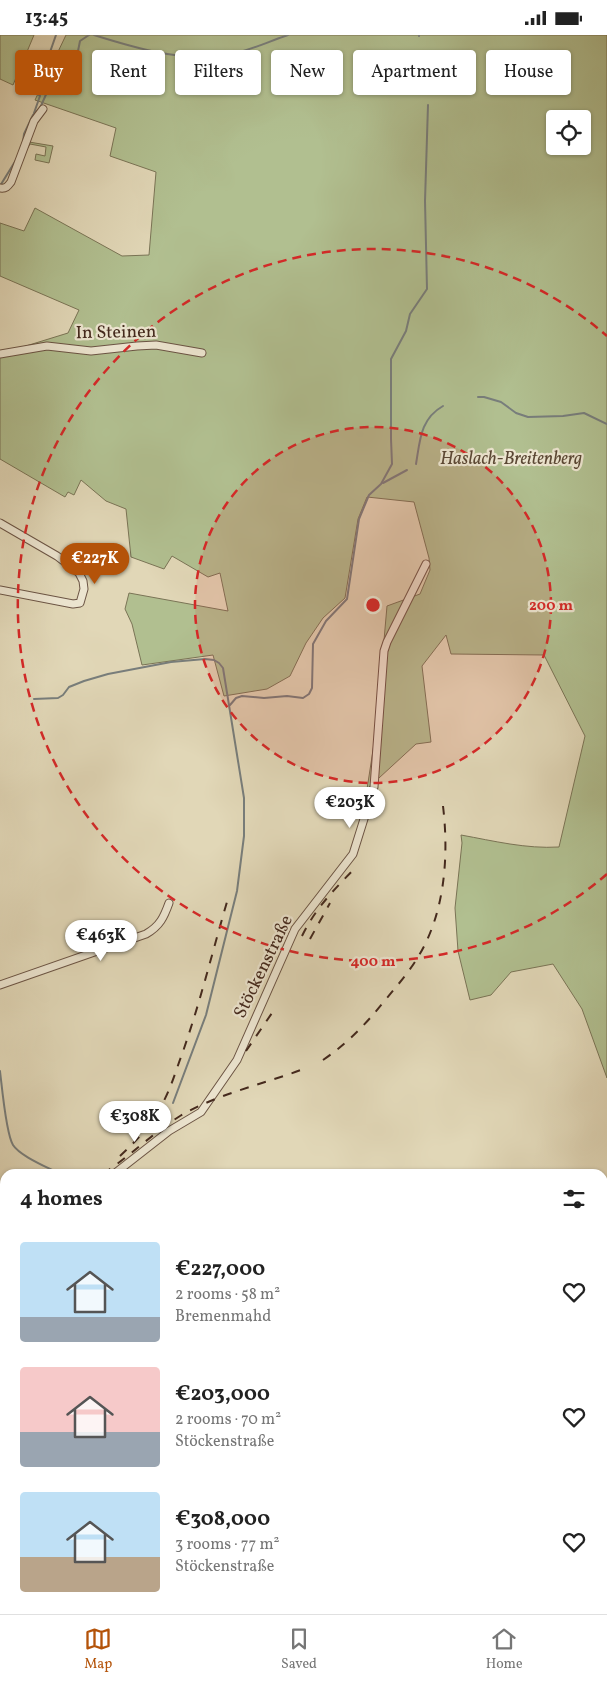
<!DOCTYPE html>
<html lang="en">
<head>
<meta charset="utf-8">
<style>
  body { margin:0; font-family:Vollkorn,serif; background:#f6f6f6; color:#222; height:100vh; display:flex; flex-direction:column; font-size:19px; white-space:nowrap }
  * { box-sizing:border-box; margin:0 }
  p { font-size:16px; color:#767676 }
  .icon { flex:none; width:28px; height:28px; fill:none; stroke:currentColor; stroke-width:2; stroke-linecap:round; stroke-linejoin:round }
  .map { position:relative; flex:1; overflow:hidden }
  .drawer { position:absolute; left:0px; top:1134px; width:608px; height:446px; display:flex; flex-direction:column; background:#fff; border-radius:15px 15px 0 0; box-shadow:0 1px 4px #0004 }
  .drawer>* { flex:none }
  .hud { position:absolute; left:15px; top:15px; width:578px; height:45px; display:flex; gap:10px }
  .controls { position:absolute; left:546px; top:75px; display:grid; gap:10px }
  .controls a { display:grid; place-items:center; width:45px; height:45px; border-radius:5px; background:#fff; box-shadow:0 1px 4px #0004; font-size:25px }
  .price { position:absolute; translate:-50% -42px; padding:0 11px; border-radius:18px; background:#fff; color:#222; font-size:16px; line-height:32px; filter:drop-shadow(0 1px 2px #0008) }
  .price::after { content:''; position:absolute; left:50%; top:30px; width:15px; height:11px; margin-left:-8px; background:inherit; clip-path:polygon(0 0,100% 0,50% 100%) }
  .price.active { background:#b45309; color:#fff }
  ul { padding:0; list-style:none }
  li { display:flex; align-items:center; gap:15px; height:125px; padding:0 20px }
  li span { display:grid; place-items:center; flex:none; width:140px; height:100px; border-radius:5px; color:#555 }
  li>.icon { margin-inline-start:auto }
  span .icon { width:60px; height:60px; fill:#fffc; stroke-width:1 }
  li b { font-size:21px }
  h2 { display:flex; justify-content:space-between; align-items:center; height:60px; padding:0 20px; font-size:21px }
  .chip { padding:0 18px; border-radius:5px; background:#fff; box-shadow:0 1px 4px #0004; font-size:18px; line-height:45px }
  .chip.active { background:#b45309; color:#fff }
  .status { display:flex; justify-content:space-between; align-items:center; height:35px; padding:0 25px; background:#fff; direction:ltr }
  .status svg { height:14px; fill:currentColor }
  .menu { display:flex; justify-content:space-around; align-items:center; height:70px; border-top:1px solid #e0e0e0; background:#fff; font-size:14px; color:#767676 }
  .menu a { display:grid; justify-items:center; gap:2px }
  .menu .active { color:#b45309 }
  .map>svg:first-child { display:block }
  .green { fill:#b1bf90; stroke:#7a7456; fill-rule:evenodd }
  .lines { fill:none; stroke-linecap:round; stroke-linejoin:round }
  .stream { stroke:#787e7c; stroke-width:2 }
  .minor-casing { stroke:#6b5444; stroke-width:9 }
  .minor { stroke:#ece5d0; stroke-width:7 }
  .rail { stroke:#44291d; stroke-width:2; stroke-dasharray:9 9; stroke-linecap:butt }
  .ring { fill:none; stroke:#d62828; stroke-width:2.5; stroke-dasharray:9 6 }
  .labels { text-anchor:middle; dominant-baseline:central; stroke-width:4.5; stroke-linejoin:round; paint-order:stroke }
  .street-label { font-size:18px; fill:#44291d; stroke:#ece5d0 }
  .park-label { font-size:18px; font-style:italic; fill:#5a4734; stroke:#ece5d0 }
  .centre { fill:#d62828; stroke:#ece5d0; stroke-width:2.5 }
  .ring-label { font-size:15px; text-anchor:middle; font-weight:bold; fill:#d62828; stroke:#ece5d0; stroke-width:4.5; stroke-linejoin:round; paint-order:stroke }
</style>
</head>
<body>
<div class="status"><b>13:45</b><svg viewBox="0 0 49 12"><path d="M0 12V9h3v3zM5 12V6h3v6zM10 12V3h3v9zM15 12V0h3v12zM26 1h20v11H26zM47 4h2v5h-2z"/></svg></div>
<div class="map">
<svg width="607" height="1579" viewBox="0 0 607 1579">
  <rect width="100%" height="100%" fill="#e1d7b7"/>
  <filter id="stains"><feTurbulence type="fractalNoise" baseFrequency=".004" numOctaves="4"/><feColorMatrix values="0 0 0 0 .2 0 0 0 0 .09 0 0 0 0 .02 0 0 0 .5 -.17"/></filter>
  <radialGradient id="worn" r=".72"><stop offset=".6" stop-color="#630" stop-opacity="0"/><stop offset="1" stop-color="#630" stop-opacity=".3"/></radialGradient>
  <!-- green -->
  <g class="green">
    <path d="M 0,0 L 34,0 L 13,50 L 0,44 Z"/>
    <path d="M 66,0 L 607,0 L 607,1043 L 582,974 L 553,929 L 511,937 L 491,960 L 470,965 L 458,916 L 455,873 L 462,808 L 461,800 C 494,806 526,814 559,812 L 585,701 L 544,620 L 451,619 L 446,600 L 422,631 L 431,707 L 416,709 L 367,754 L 376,696 L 387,571 L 420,559 L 430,535 L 429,523 L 414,467 L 367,462 L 358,484 L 345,563 L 323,583 L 306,608 L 290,641 L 267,654 L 224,661 L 213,620 L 142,630 L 132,589 L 125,574 L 129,558 L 228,576 L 220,538 L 208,542 L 172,521 L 164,534 L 131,522 L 126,474 L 106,466 L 81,445 L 74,460 L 68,457 L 65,462 L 0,424 L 0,319 L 68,298 L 79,275 L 0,241 L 0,188 L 24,196 L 35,173 L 122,221 L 149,220 L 156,137 L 110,121 L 116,93 L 35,65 ZM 555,84 L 582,84 L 582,111 L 555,111 Z"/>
    <path d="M 29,107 L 53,111 L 49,128 L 35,125 L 36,119 L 45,121 L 46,112 L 30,109 L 25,118 Z"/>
    <path d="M 0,1424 L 5,1426 L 5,1575 L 323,1575 L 325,1579 L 0,1579 Z"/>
    <path d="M 603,1461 L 607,1462 L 607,1579 L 382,1579 L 380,1575 L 602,1575 Z"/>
  </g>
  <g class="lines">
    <!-- stream -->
    <g class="stream">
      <path d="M 94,0 C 132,12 183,27 222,21 C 245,18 267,7 288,0"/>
      <path d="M 419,1 L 419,0"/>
      <path d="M 34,78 L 40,61 L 36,57 L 56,0"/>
      <path d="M 23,107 L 24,99 L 33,80 L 40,73 L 56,37 C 62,34 62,30 62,23 L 66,20 L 74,20 L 78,16 L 80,6 L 89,0"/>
      <path d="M 0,151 L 16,125"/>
      <path d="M 478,362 L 484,362 L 501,367 L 516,378 L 528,382 L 563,381 L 584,378 L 607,389"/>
      <path d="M 416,429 C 420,406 420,384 443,371"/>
      <path d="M 383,448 L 407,435"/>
      <path d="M 34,664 L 58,663 L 63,660 L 69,652 L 84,646 L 108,639 L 171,627 L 205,624 L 214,625 L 219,628 L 223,633 L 244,763 L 244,801 L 237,856 L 206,980 L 173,1068"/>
      <path d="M 230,670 L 236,663 L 242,661 L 264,663 L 287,661 L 303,663 L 309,659 L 312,653 L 313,609 L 326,586 L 347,564 L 359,484 L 369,460 L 381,449 L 392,429 L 391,404 L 391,324 L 406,296 L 410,279 L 427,254 L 425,166 L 428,70"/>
      <path d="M 0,1036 C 2,1052 6,1099 13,1110 C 20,1121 47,1132 60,1139"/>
      <path d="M 602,1498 L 607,1498"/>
      <path d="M 0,1530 L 5,1524"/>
    </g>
    <defs>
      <g id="minor">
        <path d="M 0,153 C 6,154 8,151 11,147 L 34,86 L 43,74"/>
        <path d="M 0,319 L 47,311 L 91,316 L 137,311 L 156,310 L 202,318"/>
        <path d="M 0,488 L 57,521 L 79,538 L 83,546 L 84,554 L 80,568 L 73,569 L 0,555"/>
        <path d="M 0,950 L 146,899 C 160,891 164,882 169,868"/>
        <path d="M 114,1139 L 169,1096 L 201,1077 L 237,1025 L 295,894 L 353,819 L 374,752 L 384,616 L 387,607 L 426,529"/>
        <path d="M 0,1172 L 5,1171"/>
        <path d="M 346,1575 L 347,1579"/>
        <path d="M 280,1579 L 287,1575"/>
      </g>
    </defs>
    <!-- minor casing -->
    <use href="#minor" class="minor-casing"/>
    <!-- minor -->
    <use href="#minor" class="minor"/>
    <!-- rail -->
    <g class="rail">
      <path d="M 302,901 C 316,872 335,854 357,831"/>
      <path d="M 310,904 L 330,868"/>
      <path d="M 246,1016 L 272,978"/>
      <path d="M 323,1025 C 349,1007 366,989 386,964 C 397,951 409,937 418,922 C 445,878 449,821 443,771"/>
      <path d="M 120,1121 C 136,1106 151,1091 161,1071 C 170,1056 175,1038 181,1022 C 200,969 213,914 229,860"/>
      <path d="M 103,1139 C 130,1121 153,1098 180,1081 C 219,1058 265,1049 306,1033"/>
      <path d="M 0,1164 L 5,1164"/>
    </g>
  </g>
  <!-- distance rings -->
  <circle cx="373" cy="570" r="178" fill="#d62828" fill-opacity=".12"/>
  <g class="ring">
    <circle cx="373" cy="570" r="178"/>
    <path d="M607 839A356 356 0 1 1 607 301"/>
  </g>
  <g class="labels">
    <!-- street labels -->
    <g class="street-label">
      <text transform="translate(116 298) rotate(-1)">In Steinen</text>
      <text transform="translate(264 932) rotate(-64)">Stöckenstraße</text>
    </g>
    <!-- park labels -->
    <g class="park-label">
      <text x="511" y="424">Haslach-Breitenberg</text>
    </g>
  </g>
  <circle cx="373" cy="570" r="8" class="centre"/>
  <g class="ring-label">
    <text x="551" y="575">200 m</text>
    <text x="373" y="931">400 m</text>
  </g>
  <rect width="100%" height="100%" filter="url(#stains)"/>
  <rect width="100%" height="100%" fill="url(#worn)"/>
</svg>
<div class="controls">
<a><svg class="icon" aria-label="locate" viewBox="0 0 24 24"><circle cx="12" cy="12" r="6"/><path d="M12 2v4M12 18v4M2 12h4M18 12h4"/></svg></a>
</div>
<b class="price active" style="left:95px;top:550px">€227K</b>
<b class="price" style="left:350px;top:794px">€203K</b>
<b class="price" style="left:101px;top:927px">€463K</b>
<b class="price" style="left:135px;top:1108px">€308K</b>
<div class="hud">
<a class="chip active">Buy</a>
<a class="chip">Rent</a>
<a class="chip">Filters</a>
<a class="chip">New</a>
<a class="chip">Apartment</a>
<a class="chip">House</a>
</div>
<section class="drawer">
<h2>4 homes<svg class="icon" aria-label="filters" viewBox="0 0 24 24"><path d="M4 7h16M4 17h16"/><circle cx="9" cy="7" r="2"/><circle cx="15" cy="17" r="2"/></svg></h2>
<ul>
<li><span style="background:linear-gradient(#bfe0f5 75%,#9aa5b1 0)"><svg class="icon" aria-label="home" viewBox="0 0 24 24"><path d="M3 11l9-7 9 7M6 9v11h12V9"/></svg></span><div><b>€227,000</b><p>2 rooms · 58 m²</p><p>Bremenmahd</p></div><svg class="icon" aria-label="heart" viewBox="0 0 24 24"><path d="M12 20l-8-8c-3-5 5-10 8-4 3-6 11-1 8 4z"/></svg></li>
<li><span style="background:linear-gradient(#f6c9c9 65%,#9aa5b1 0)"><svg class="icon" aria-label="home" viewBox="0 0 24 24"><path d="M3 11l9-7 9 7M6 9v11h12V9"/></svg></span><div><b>€203,000</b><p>2 rooms · 70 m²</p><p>Stöckenstraße</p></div><svg class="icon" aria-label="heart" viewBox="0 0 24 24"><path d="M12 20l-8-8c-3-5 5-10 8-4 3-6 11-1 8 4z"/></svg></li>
<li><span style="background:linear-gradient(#bfe0f5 65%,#b9a48a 0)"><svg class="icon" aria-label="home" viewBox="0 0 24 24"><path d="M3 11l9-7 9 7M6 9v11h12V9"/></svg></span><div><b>€308,000</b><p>3 rooms · 77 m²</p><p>Stöckenstraße</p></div><svg class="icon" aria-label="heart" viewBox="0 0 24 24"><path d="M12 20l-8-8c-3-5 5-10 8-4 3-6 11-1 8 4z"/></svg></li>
</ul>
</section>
</div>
<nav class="menu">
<a class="active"><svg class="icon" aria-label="map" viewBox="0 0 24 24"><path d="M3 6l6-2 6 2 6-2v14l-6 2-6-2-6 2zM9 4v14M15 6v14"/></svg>Map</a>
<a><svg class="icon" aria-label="saved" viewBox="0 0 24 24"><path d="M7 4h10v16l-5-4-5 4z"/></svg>Saved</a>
<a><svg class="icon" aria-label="home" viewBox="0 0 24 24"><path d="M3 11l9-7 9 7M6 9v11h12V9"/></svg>Home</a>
</nav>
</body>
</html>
